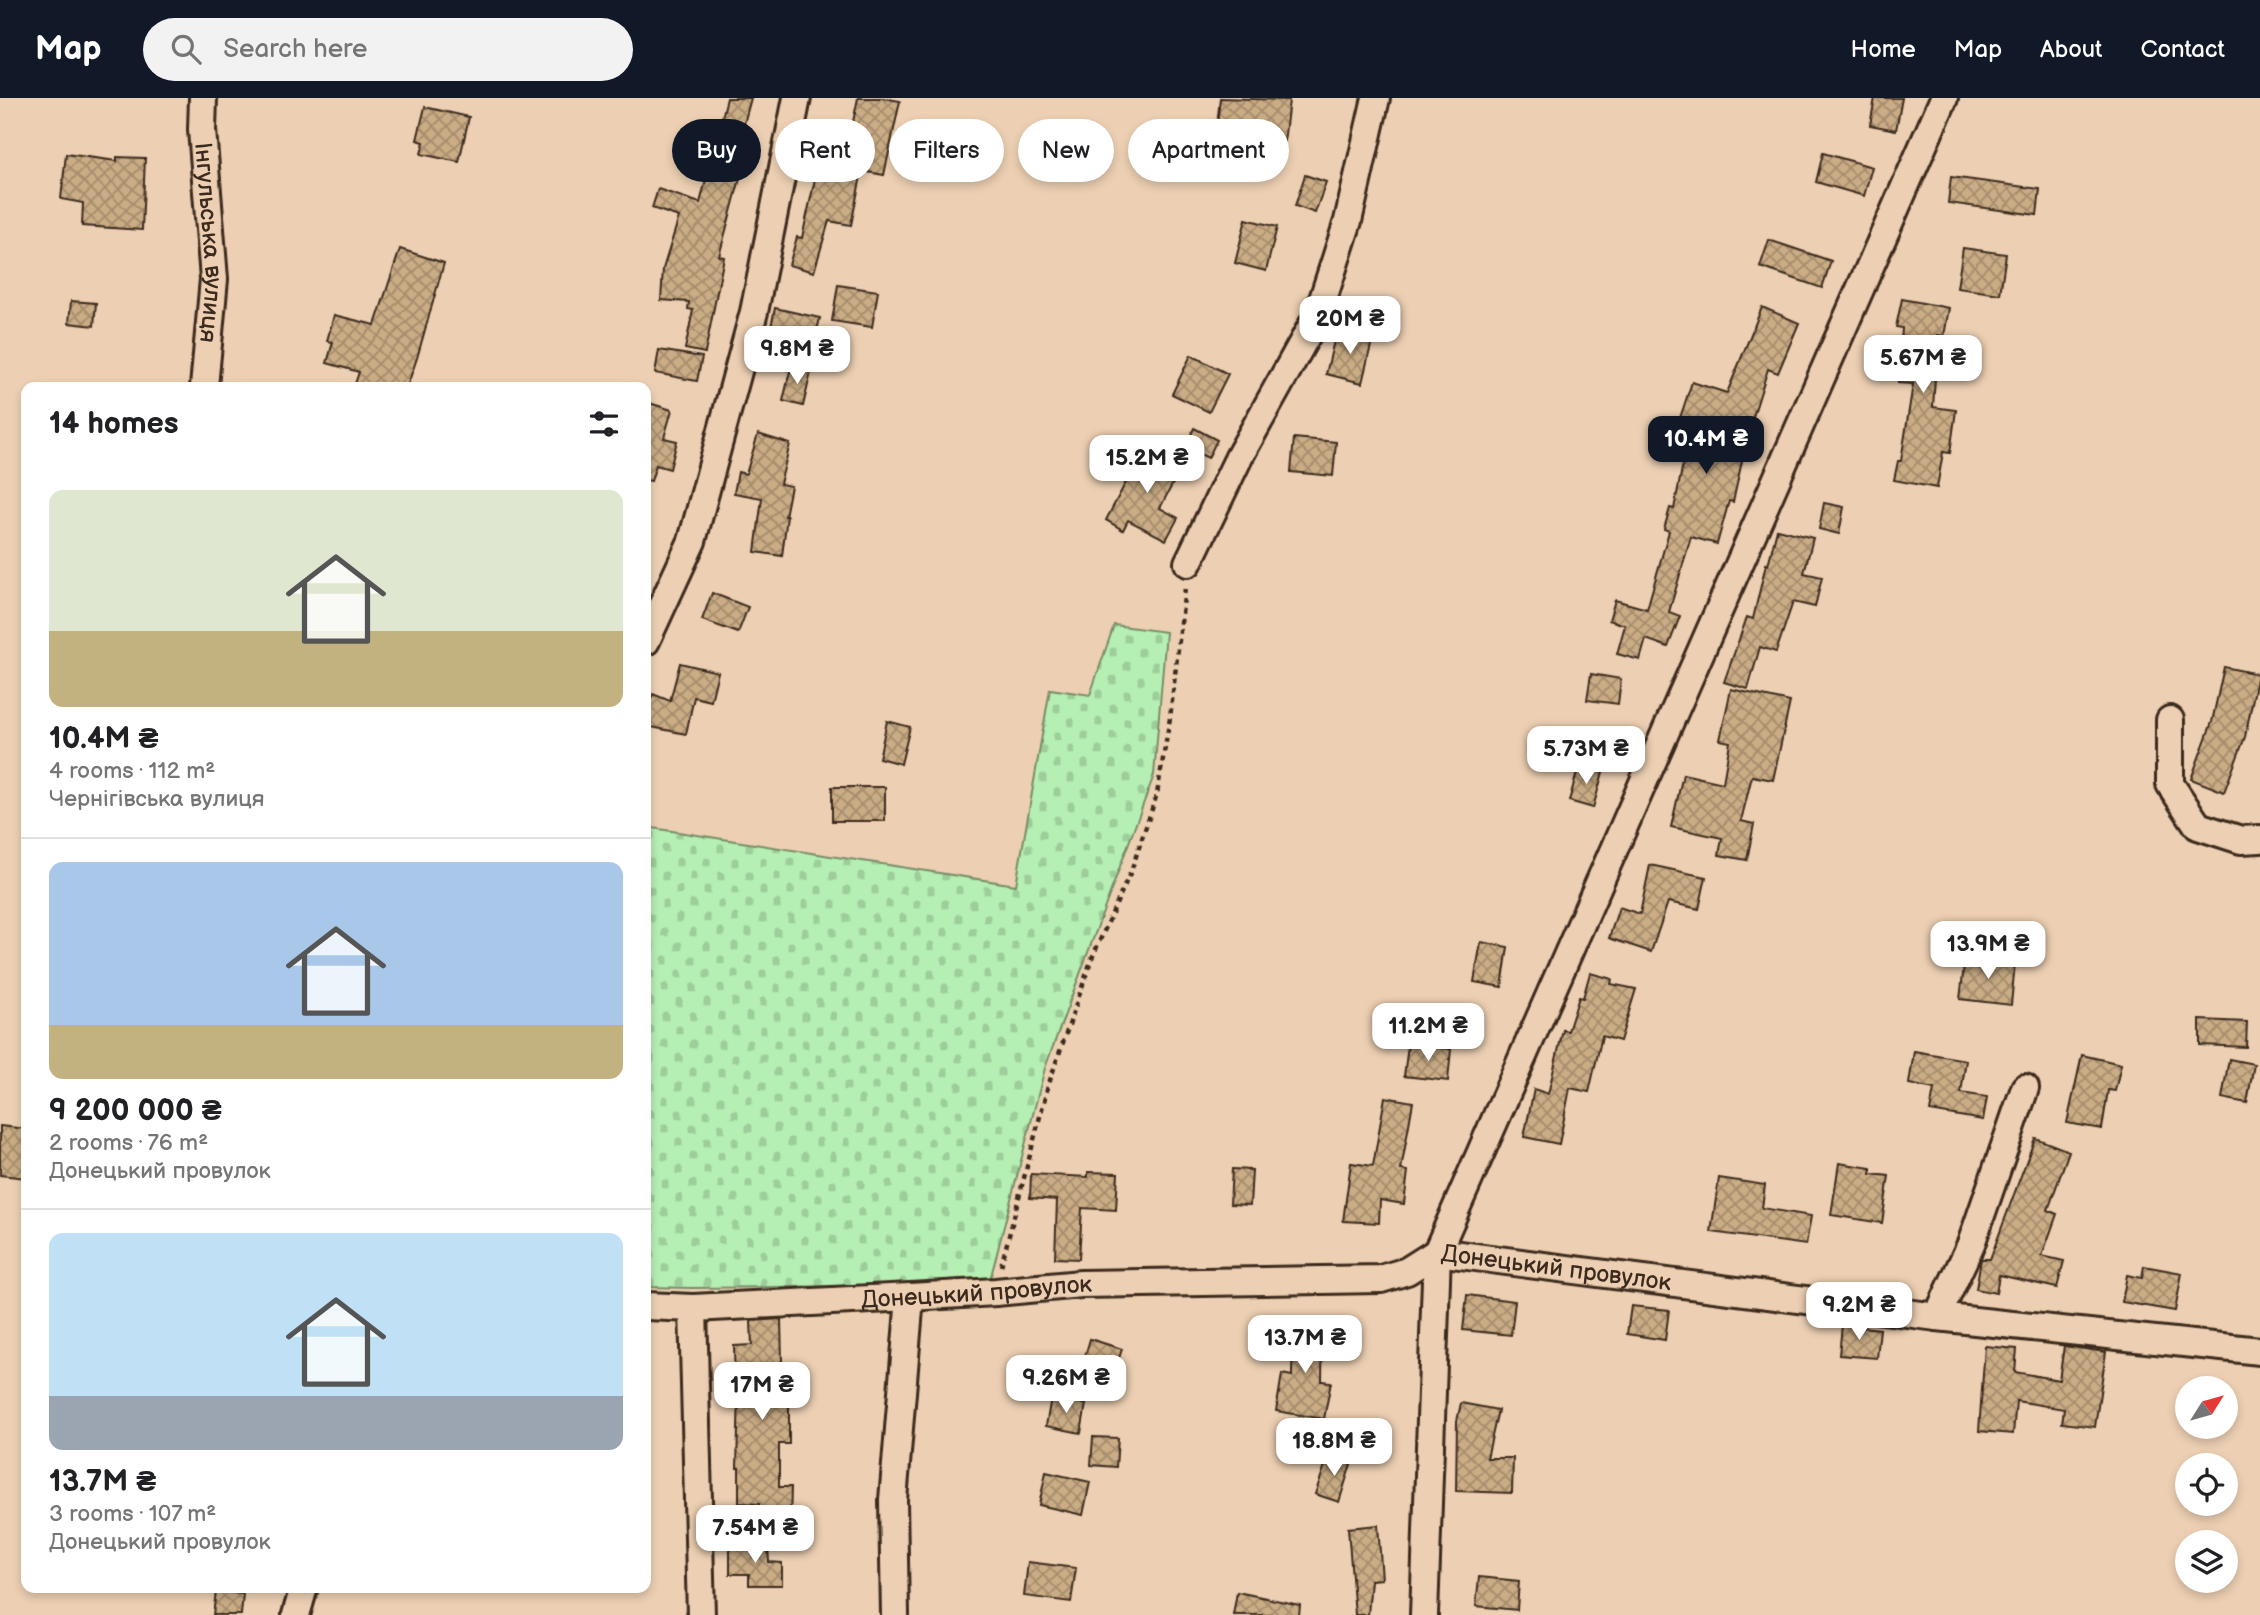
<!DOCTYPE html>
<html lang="en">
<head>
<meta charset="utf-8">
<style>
  body { margin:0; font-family:"Balsamiq Sans",sans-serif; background:#f2f2f2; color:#202124; height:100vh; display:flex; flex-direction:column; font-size:26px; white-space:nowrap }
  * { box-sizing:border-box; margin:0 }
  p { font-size:23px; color:#757577 }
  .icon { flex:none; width:38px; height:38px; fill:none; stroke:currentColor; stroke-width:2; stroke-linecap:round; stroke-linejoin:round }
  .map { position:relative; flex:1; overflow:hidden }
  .sheet { position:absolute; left:21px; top:284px; width:630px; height:1211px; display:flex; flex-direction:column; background:#fff; border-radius:14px; box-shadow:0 4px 10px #0003 }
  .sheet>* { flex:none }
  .guide { position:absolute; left:672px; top:21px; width:665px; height:63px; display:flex; gap:14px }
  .needle { width:46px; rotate:53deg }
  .tools { position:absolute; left:2175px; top:1278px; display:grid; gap:14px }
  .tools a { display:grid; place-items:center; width:63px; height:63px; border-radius:50%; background:#fff; box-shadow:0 4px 10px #0003; font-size:35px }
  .price { position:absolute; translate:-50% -60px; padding:0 16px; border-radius:14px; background:#fff; color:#222; font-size:23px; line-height:46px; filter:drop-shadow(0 2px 4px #0008) }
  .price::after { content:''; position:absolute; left:50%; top:42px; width:21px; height:16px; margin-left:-10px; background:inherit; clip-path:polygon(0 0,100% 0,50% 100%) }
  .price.on { background:#111827; color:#fff }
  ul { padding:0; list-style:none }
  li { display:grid; align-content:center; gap:14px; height:371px; padding:0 28px }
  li+li { border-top:2px solid #e0e0e0 }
  li span { display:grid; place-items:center; height:217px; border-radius:14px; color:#555 }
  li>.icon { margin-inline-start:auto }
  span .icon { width:126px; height:126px; fill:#fffc; stroke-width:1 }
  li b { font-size:30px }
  h2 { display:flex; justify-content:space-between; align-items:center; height:84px; padding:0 28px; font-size:30px }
  .pill { padding:0 24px; border-radius:32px; background:#fff; box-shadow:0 4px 10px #0003; font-size:24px; line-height:63px }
  .pill.on { background:#111827; color:#fff }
  header { display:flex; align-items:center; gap:42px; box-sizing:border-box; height:98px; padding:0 35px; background:#111827; color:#fff }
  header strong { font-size:33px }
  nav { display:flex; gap:38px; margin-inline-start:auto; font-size:24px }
  .search { width:490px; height:63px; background:#f2f2f2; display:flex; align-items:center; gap:18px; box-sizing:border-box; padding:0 24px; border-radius:38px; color:#757577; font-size:26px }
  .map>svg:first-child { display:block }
  .cemetery { fill:url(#cemetery-stones); stroke:#788c68; stroke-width:2 }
  .building { fill:url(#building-cross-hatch); stroke:#3b2a1e; stroke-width:2 }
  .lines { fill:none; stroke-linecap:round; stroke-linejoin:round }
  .minor-casing { stroke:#3b2a1e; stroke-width:32 }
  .path { stroke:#3b2a1e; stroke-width:4.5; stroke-dasharray:5 5; stroke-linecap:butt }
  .minor { stroke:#edd0b3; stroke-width:26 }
  .labels { text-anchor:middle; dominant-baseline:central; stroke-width:7; stroke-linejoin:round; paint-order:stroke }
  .street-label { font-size:24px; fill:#3b2a1e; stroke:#edd0b3 }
</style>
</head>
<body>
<header>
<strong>Map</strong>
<div class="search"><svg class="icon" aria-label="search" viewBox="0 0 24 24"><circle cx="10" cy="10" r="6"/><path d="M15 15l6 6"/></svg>Search here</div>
<nav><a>Home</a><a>Map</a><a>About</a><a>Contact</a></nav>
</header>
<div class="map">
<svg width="2260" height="1517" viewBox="0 0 2260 1517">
  <defs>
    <pattern id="cemetery-stones" width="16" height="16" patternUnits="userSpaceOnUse" patternTransform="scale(1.75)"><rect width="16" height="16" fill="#b5efb3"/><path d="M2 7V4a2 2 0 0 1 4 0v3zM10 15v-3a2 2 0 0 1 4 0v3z" fill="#9dcd9a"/></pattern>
    <pattern id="building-cross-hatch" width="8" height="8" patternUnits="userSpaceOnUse" patternTransform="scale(1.75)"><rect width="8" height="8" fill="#caac85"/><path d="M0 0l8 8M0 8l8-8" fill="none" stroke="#a58c6c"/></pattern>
  </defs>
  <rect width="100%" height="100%" fill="#edd0b3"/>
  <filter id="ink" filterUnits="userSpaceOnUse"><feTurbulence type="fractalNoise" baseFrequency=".0143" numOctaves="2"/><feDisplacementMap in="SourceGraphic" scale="14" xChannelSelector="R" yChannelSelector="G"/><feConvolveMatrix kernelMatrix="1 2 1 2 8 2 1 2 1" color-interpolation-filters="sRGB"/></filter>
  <g filter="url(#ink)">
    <!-- cemetery -->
    <path class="cemetery" d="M 1114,527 L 1166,534 L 1154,677 L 1045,970 L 989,1186 L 693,1190 L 646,1189 L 646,729 L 1016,787 L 1050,591 L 1090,597 Z"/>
    <!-- building -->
    <g class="building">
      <path d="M 727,0 L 751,0 L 742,33 L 745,33 L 738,76 L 741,77 L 719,158 L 724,159 L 705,255 L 685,251 L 693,212 L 688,211 L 689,204 L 661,202 L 663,171 L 679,119 L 652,110 L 658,91 L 700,105 Z"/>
      <path d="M 858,0 L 883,0 L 900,3 L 884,77 L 862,73 L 851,127 L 829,123 L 814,174 L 789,167 L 797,139 L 802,140 L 818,67 L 809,66 L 815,41 L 848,48 Z"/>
      <path d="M 1220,0 L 1289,2 L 1284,45 L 1216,36 Z"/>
      <path d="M 1875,0 L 1902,0 L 1896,32 L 1870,27 Z"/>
      <path d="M 425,9 L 469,19 L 459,64 L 421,56 L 424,44 L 417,42 Z"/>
      <path d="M 1823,55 L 1872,69 L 1864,98 L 1816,84 Z"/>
      <path d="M 66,56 L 117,63 L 117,59 L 145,60 L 142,132 L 82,128 L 83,105 L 61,101 Z"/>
      <path d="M 1305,77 L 1326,84 L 1315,115 L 1295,108 Z"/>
      <path d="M 1951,79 L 2040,91 L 2037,117 L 1948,105 Z"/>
      <path d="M 1246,121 L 1277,129 L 1266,173 L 1235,165 Z"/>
      <path d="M 1769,142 L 1831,163 L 1822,190 L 1760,169 Z"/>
      <path d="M 1963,150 L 2006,156 L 2000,196 L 1957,190 Z"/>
      <path d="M 400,151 L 444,165 L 417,260 L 407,289 L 354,289 L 359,274 L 327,265 L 333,244 L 327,243 L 334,217 L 375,227 Z"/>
      <path d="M 838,187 L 878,193 L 872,229 L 832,223 Z"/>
      <path d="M 1902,201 L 1949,210 L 1944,238 L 1938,237 L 1933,309 L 1956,312 L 1950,355 L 1943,354 L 1937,390 L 1894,382 L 1898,363 L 1901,363 L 1913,286 L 1898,285 L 1902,230 L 1896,229 Z"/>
      <path d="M 71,203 L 96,205 L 94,228 L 69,225 Z"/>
      <path d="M 1762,209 L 1799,225 L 1778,275 L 1768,271 L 1739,363 L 1742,363 L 1733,404 L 1729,403 L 1717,446 L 1691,439 L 1669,514 L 1680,518 L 1668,549 L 1646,541 L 1640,562 L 1617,556 L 1625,527 L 1609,522 L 1615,502 L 1647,511 L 1669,433 L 1664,431 L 1670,410 L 1674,411 L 1690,330 L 1678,326 L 1692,284 L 1727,295 Z"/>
      <path d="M 775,210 L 820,220 L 814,245 L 770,234 Z"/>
      <path d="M 1337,230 L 1373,239 L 1362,285 L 1326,276 Z"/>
      <path d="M 659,252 L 702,259 L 697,283 L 655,275 Z"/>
      <path d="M 1191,257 L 1228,276 L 1209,314 L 1172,296 Z"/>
      <path d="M 791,269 L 811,274 L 803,308 L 783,303 Z"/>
      <path d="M 646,304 L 672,312 L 664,340 L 677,343 L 670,371 L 656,367 L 651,383 L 646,382 Z"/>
      <path d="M 1194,330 L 1217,342 L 1208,360 L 1185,349 Z"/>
      <path d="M 758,336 L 790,346 L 780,386 L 791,388 L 785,418 L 787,418 L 782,458 L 755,454 L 762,400 L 734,395 L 738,374 L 746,376 Z"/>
      <path d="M 1294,340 L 1336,344 L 1333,378 L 1291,374 Z"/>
      <path d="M 1145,348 L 1182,368 L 1160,410 L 1178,420 L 1166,442 L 1128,422 L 1123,432 L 1106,422 Z"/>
      <path d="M 1824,405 L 1844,409 L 1839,436 L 1819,431 Z"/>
      <path d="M 1777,431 L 1813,440 L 1804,475 L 1822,479 L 1815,509 L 1793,504 L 1776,554 L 1760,549 L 1748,591 L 1724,584 L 1747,519 L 1753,521 L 1766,466 L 1768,467 Z"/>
      <path d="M 712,495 L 748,509 L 738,535 L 702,522 Z"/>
      <path d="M 680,565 L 718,574 L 711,603 L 694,599 L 686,636 L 646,628 L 646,613 L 653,596 L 670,603 Z"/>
      <path d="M 2224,569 L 2258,576 L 2245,639 L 2224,694 L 2191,681 L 2212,624 Z"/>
      <path d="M 1591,576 L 1621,581 L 1618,606 L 1587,602 Z"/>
      <path d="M 1731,591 L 1790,604 L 1773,682 L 1752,678 L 1741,723 L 1754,726 L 1747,762 L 1719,757 L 1722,740 L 1671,729 L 1683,676 L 1723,685 L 1730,644 L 1720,642 Z"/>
      <path d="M 887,623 L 910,629 L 901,666 L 879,660 Z"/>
      <path d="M 1579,667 L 1603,674 L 1593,710 L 1569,703 Z"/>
      <rect x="832" y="689" width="53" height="34"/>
      <path d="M 1650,767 L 1706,779 L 1699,811 L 1668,804 L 1651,854 L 1609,840 L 1619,809 L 1640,816 Z"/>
      <path d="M 1481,844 L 1508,849 L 1502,889 L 1474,884 Z"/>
      <path d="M 1965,859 L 2015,865 L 2011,907 L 1960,901 Z"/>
      <path d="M 1590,875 L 1612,881 L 1611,886 L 1636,891 L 1620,943 L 1602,938 L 1589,994 L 1570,990 L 1559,1046 L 1524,1039 L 1534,991 L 1548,996 L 1563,932 L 1568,933 L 1579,899 L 1583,900 Z"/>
      <path d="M 2200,922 L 2247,924 L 2246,949 L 2200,947 Z"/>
      <path d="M 1408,947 L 1451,951 L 1448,983 L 1404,978 Z"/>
      <path d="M 1914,953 L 1966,962 L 1961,995 L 1987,999 L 1983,1022 L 1930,1013 L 1934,991 L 1909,986 Z"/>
      <path d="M 2082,957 L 2121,966 L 2115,993 L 2108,992 L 2102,1031 L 2067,1025 Z"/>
      <path d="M 2229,961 L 2254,966 L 2247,1005 L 2222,1000 Z"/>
      <path d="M 1385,999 L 1413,1004 L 1401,1072 L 1408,1073 L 1404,1106 L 1380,1102 L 1379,1125 L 1343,1123 L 1351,1065 L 1373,1068 Z"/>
      <path d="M 0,1028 L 26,1031 L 26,1080 L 0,1077 Z"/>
      <path d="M 2035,1040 L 2069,1053 L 2048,1112 L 2057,1116 L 2042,1158 L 2064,1163 L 2057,1190 L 1999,1177 L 1996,1195 L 1976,1191 L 1981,1161 L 1990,1161 Z"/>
      <path d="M 1839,1065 L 1871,1070 L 1871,1076 L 1889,1078 L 1882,1125 L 1831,1117 Z"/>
      <path d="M 1232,1071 L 1252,1072 L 1250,1107 L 1230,1106 Z"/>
      <path d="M 1088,1074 L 1118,1075 L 1116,1112 L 1082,1110 L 1079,1161 L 1055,1160 L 1057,1102 L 1030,1100 L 1031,1076 L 1088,1079 Z"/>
      <path d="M 1719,1080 L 1765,1087 L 1762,1110 L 1811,1118 L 1806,1147 L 1711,1134 Z"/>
      <path d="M 2144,1168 L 2182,1175 L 2175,1213 L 2122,1204 L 2127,1177 L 2142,1180 Z"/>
      <path d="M 1467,1197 L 1515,1203 L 1511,1237 L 1463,1232 Z"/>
      <path d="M 1631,1208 L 1669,1212 L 1665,1242 L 1627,1236 Z"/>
      <path d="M 781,1221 L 783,1307 L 789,1307 L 789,1346 L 779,1346 L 779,1389 L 791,1389 L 790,1425 L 759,1424 L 759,1406 L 739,1405 L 739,1370 L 737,1370 L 739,1291 L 735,1292 L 734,1248 L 752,1247 L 751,1223 Z"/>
      <path d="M 1293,1224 L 1323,1225 L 1322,1283 L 1331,1284 L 1324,1321 L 1276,1313 L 1282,1276 L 1292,1278 Z"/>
      <path d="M 1842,1227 L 1880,1231 L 1877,1260 L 1839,1257 Z"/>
      <path d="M 1090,1241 L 1122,1251 L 1112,1282 L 1081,1272 Z"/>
      <path d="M 1985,1248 L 2017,1251 L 2015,1274 L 2059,1282 L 2064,1248 L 2106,1254 L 2095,1329 L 2062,1325 L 2064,1311 L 2016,1303 L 2013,1336 L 1979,1333 Z"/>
      <path d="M 1051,1300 L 1086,1306 L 1081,1335 L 1046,1328 Z"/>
      <path d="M 1461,1305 L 1498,1312 L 1487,1360 L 1513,1360 L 1512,1395 L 1456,1393 L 1457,1323 Z"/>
      <path d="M 1093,1339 L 1118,1340 L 1116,1369 L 1091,1367 Z"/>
      <path d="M 1329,1356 L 1352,1363 L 1339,1404 L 1315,1396 Z"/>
      <path d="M 1046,1374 L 1090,1384 L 1083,1417 L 1039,1407 Z"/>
      <path d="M 1378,1427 L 1382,1481 L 1371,1482 L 1368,1517 L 1355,1517 L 1348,1430 Z"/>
      <path d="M 730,1448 L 768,1448 L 769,1464 L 782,1465 L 782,1487 L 749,1487 L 749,1476 L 730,1476 Z"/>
      <path d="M 1028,1464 L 1076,1470 L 1071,1504 L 1024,1498 Z"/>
      <path d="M 1479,1479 L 1519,1483 L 1517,1512 L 1476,1508 Z"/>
      <path d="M 216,1493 L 243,1496 L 241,1517 L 213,1517 Z"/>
      <path d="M 1237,1494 L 1300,1507 L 1299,1517 L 1233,1517 Z"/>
    </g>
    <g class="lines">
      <defs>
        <g id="minor">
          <path id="s1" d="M 203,0 L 202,32 L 214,181 L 204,289"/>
          <path d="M 1188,465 L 1239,359 L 1318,217 L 1348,123 L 1376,0"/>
          <path d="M 646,543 L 692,443 L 754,214 L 797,0"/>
          <path d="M 2170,622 L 2170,686 L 2198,728 L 2241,742 L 2260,741"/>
          <path id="s2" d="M 646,1208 L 693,1210 L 910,1199 L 996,1194 L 1081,1186 L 1381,1181 L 1407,1173 L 1437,1154 L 1937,1219 L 2260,1253"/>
          <path d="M 693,1210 L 701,1517"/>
          <path d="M 1937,1219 L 1971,1146 L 2025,990"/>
          <path d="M 296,1517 L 304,1489"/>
          <path d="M 895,1517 L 893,1402 L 910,1199"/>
          <path d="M 1424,1517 L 1437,1154 L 1944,0"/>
        </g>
      </defs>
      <!-- minor casing -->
      <use href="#minor" class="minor-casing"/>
      <!-- path -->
      <path class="path" d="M 1001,1168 L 1048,988 L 1092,860 L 1131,773 L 1157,696 L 1170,620 L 1185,490"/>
      <!-- minor -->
      <use href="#minor" class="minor"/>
    </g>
  </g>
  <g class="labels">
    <!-- street labels -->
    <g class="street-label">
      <text stroke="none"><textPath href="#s1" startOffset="145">Інгульська вулиця</textPath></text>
      <text stroke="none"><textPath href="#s2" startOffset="919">Донецький провулок</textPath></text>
      <text stroke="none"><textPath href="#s2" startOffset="331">Донецький провулок</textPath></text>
    </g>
  </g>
</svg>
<div class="tools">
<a><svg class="needle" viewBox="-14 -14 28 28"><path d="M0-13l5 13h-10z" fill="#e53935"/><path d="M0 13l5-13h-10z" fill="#757577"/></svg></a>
<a><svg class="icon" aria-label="locate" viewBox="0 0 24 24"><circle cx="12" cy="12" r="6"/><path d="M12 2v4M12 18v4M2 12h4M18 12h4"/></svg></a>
<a><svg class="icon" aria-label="layers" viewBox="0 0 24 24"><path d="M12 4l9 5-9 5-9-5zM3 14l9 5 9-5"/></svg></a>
</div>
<b class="price" style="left:1350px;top:258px">20M ₴</b>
<b class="price" style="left:797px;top:288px">9.8M ₴</b>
<b class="price" style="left:1923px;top:297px">5.67M ₴</b>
<b class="price on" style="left:1706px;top:378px">10.4M ₴</b>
<b class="price" style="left:1147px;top:397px">15.2M ₴</b>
<b class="price" style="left:1586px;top:688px">5.73M ₴</b>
<b class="price" style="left:1988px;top:883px">13.9M ₴</b>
<b class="price" style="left:1428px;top:965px">11.2M ₴</b>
<b class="price" style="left:1859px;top:1244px">9.2M ₴</b>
<b class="price" style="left:1305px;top:1277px">13.7M ₴</b>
<b class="price" style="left:1066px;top:1317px">9.26M ₴</b>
<b class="price" style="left:762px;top:1324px">17M ₴</b>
<b class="price" style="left:1334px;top:1380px">18.8M ₴</b>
<b class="price" style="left:755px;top:1467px">7.54M ₴</b>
<div class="guide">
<a class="pill on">Buy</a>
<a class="pill">Rent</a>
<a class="pill">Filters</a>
<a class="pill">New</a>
<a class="pill">Apartment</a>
</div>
<section class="sheet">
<h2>14 homes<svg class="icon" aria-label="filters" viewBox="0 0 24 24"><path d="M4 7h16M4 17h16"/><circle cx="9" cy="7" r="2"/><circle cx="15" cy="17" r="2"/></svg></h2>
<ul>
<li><span style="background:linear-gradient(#dfe7d0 65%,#c2b280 0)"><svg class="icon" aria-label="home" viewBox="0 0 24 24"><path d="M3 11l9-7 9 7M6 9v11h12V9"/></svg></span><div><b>10.4M ₴</b><p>4 rooms · 112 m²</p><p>Чернігівська вулиця</p></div></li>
<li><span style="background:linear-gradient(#a9c7e8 75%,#c2b280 0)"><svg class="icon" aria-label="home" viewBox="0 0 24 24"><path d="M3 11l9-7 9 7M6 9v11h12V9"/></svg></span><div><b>9 200 000 ₴</b><p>2 rooms · 76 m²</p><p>Донецький провулок</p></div></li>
<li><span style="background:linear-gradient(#bfe0f5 75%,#9aa5b1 0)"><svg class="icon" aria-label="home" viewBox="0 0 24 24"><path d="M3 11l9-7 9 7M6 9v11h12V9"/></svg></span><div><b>13.7M ₴</b><p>3 rooms · 107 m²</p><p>Донецький провулок</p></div></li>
</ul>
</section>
</div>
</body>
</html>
